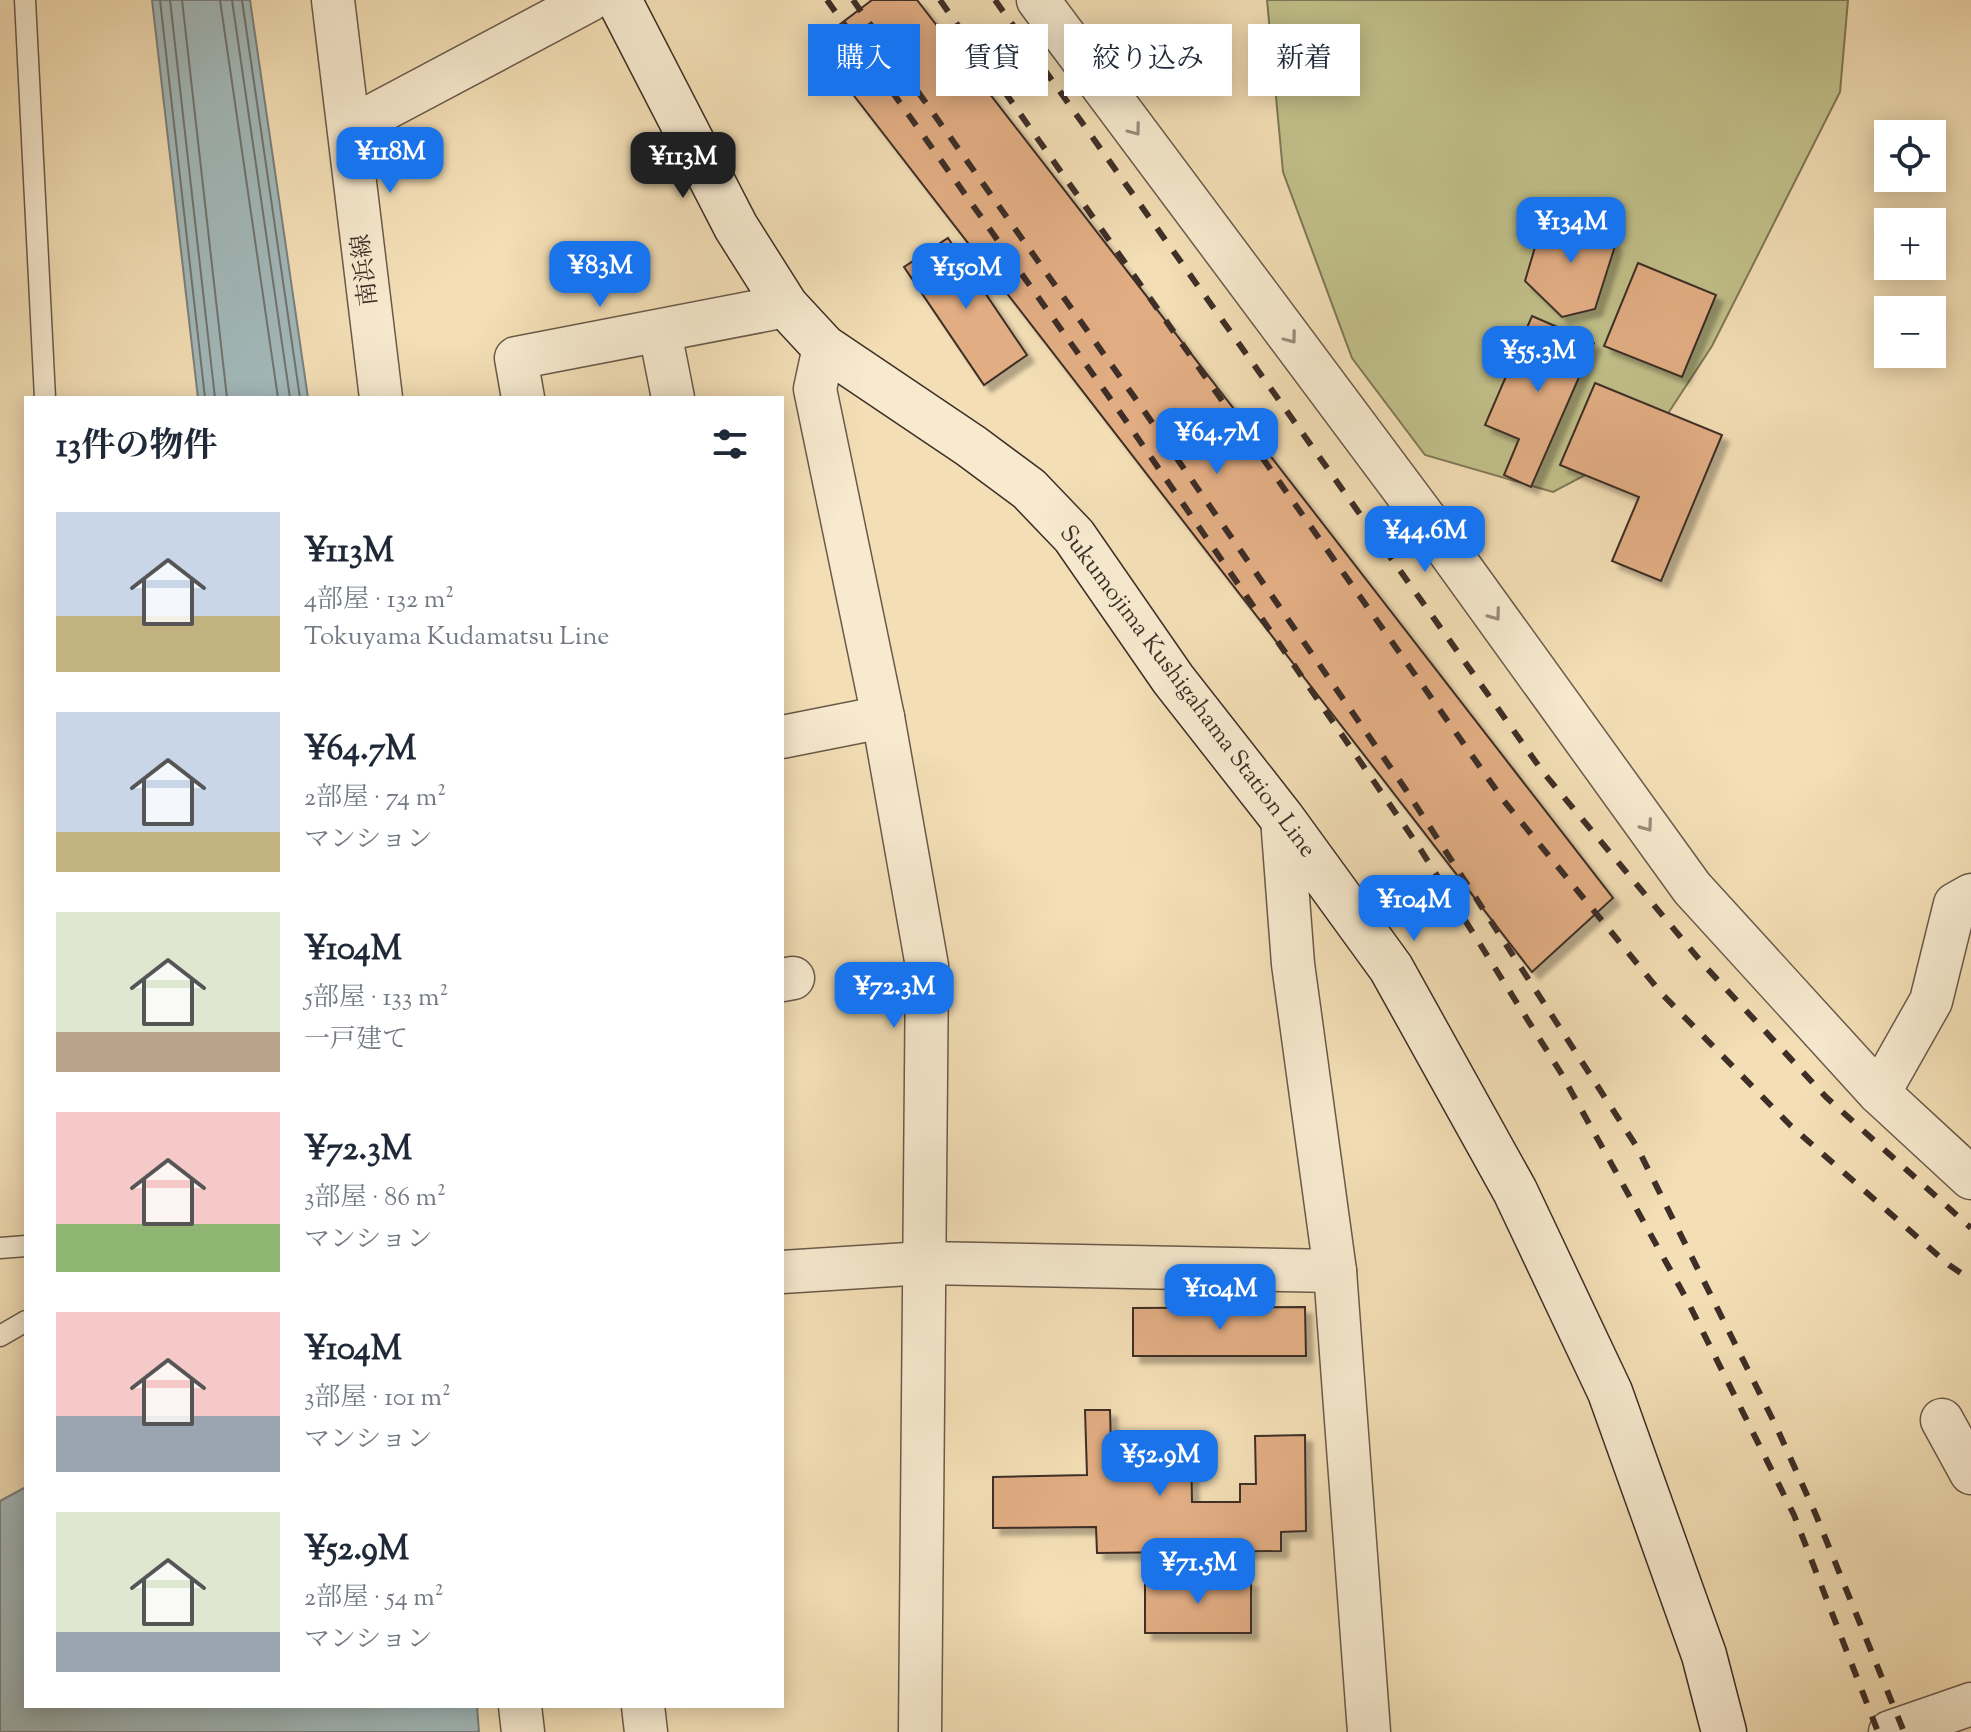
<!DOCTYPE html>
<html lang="ja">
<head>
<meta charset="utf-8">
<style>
  body { margin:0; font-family:"Sorts Mill Goudy","Noto Serif JP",serif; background:#f6f6f7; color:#1f2937; height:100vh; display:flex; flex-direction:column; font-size:30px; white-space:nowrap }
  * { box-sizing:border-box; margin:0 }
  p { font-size:26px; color:#747a83 }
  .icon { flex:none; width:44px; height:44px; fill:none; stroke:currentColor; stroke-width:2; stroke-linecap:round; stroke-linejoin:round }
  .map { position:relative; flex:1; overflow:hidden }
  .drawer { position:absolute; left:24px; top:396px; width:760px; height:1312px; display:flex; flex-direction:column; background:#fff; border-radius:0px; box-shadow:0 4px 20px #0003 }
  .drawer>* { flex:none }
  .banner { position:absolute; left:808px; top:24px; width:760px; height:72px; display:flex; gap:16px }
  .fabs { position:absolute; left:1874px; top:120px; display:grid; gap:16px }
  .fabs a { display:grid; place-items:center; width:72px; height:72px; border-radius:0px; background:#fff; box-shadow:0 4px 20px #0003; font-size:40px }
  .price { position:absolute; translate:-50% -68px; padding:0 18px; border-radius:16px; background:#1a73e8; color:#fff; font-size:26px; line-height:52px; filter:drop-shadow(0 2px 4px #0008) }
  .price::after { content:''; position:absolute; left:50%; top:48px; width:24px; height:18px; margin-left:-12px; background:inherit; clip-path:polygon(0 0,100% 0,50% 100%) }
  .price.active { background:#222; color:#fff }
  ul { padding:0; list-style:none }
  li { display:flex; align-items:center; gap:24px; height:200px; padding:0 32px }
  li span { display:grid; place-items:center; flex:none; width:224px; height:160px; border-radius:0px; color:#555 }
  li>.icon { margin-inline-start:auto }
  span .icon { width:96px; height:96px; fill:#fffc; stroke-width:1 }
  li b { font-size:34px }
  h2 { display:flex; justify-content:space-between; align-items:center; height:96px; padding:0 32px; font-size:34px }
  .tag { padding:0 28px; border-radius:0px; background:#fff; box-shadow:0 4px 20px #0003; font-size:28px; line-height:72px }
  .tag.active { background:#1a73e8; color:#fff }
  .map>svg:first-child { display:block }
  .green { fill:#c1c08a; stroke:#7f7758; stroke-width:2 }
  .water { fill:#a2b9ba; stroke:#7a817f; stroke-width:2 }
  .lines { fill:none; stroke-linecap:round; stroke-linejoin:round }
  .shore { stroke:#707470; stroke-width:2 }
  .building { fill:#e2ad83; stroke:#3d2e27; stroke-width:2; filter:url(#shadow) }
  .lane-casing { stroke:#6a5a4a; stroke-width:23 }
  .street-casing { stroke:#6a5a4a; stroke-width:45 }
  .secondary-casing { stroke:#3d2e27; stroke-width:47 }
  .lane { stroke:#f7eacf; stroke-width:20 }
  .street { stroke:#f7eacf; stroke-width:42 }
  .secondary { stroke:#f7eacf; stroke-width:44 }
  .rail { stroke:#3d2e27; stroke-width:6; stroke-dasharray:14 14; stroke-linecap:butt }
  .oneway { stroke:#9a8c7b }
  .labels { text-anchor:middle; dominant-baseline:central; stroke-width:7; stroke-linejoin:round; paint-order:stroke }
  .street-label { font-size:24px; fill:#3d2e27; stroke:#f7eacf }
</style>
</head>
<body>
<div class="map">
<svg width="1971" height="1732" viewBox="0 0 1971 1732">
  <defs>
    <filter id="shadow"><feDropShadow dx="7" dy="7" stdDeviation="2" flood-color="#0004"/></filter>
  </defs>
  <rect width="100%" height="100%" fill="#f3deb5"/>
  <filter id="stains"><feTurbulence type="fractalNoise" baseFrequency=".0025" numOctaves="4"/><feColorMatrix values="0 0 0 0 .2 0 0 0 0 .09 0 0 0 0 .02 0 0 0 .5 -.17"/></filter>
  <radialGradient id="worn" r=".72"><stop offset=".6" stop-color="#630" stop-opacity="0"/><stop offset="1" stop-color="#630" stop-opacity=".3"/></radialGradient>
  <!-- green -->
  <path class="green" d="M 1267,0 L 1848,0 L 1840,92 L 1712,346 L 1650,441 L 1553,492 L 1425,455 L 1352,358 L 1283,172 Z"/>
  <!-- water -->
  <g class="water">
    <path d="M 152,0 L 250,0 L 308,398 L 198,398 Z"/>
    <path d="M 26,1487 L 26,1706 L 477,1706 L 479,1732 L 0,1732 L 0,1501 Z"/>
  </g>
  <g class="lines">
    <!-- shore -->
    <g class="shore">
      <path d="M 160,0 L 205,398"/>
      <path d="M 170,0 L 215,398"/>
      <path d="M 182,0 L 227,398"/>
      <path d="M 220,0 L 278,398"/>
      <path d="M 232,0 L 290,398"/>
      <path d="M 242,0 L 300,398"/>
    </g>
  </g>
  <!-- building -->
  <g class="building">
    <path d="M 872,0 L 917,0 L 1613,898 L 1532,972 L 814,44 Z"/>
    <path d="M 1595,218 L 1615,246 L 1595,309 L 1562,317 L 1525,281 L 1541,227 Z"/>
    <path d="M 948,238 L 1027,355 L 984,385 L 904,267 Z"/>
    <path d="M 1638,263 L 1716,295 L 1682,377 L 1604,346 Z"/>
    <path d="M 1532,316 L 1594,343 L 1531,487 L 1504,475 L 1519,439 L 1485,425 Z"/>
    <path d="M 1595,383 L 1722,435 L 1661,581 L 1612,561 L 1639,497 L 1560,465 Z"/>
    <path d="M 1305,1307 L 1306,1356 L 1133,1356 L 1133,1308 Z"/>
    <path d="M 1085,1410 L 1110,1410 L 1111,1447 L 1191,1446 L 1192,1502 L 1240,1502 L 1240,1484 L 1256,1484 L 1255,1436 L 1305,1435 L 1306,1531 L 1281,1532 L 1281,1551 L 1097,1553 L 1096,1527 L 993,1528 L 993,1477 L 1087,1475 Z"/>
    <rect x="1145" y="1580" width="106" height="53"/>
  </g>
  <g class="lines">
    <defs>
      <g id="lane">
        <path d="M 25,0 L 45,398"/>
        <path d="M 0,1248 L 26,1246"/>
        <path d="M 0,1336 L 26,1321"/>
      </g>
      <g id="street">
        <path d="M 333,0 L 381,398"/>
        <path d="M 1038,0 L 1430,525 L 1692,888 L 1879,1093 L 1971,1178"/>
        <path d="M 349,128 L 590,0"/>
        <path d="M 660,332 L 673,398"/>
        <path d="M 824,347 L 815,389 L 883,717 L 927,966 L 920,1732"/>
        <path d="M 523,398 L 516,358 L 786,306"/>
        <path d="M 782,737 L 883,717"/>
        <path d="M 1282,818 L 1293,964 L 1335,1271 L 1369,1732"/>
        <path d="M 782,980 L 793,978"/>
        <path d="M 1879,1093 L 1931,1001 L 1955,904 L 1971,895"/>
        <path d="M 782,1272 L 924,1263 L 1335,1271"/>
        <path d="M 1942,1420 L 1971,1473"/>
        <path d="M 520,1706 L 523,1732"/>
        <path d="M 643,1706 L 646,1732"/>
        <path d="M 1890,1732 L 1971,1704"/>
      </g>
      <path id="secondary" d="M 619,0 L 736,227 L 786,306 L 824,347 L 971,446 L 1029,489 L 1074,536 L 1173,679 L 1282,818 L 1391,968 L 1515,1191 L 1610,1392 L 1704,1655 L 1724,1732"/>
    </defs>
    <!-- lane casing -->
    <use href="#lane" class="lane-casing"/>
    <!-- street casing -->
    <use href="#street" class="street-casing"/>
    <!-- secondary casing -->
    <use href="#secondary" class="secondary-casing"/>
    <!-- lane -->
    <use href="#lane" class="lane"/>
    <!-- street -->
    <use href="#street" class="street"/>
    <!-- secondary -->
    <use href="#secondary" class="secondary"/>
    <!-- rail -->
    <g class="rail">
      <path d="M 827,0 L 1124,418 L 1419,847 L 1561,1073 L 1687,1300 L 1794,1515 L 1878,1732"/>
      <path d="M 853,0 L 1142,408 L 1404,787 L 1637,1147 L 1776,1426 L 1816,1515 L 1904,1732"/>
      <path d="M 940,0 L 1504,801 L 1662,994 L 1791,1126 L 1949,1265 L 1971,1280"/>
      <path d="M 995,0 L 1543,772 L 1703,964 L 1826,1097 L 1971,1228"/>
    </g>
  </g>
  <!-- one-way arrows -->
  <defs><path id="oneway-chevron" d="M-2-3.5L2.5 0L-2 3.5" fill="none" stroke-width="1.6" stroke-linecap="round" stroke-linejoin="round" transform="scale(2)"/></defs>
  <g class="oneway">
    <use href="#oneway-chevron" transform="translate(1135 130) rotate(53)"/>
    <use href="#oneway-chevron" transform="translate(1291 338) rotate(53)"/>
    <use href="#oneway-chevron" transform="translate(1495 615) rotate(54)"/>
    <use href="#oneway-chevron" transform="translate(1647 826) rotate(54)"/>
  </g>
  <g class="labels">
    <!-- street labels -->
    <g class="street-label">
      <text transform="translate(366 270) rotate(-97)">南浜線</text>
      <text transform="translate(1187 692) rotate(53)">Sukumojima Kushigahama Station Line</text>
    </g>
  </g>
  <rect width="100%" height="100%" filter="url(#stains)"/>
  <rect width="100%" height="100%" fill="url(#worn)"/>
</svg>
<div class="fabs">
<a><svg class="icon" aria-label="locate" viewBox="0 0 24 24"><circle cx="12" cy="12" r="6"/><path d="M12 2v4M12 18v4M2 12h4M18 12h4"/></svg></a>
<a>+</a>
<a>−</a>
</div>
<b class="price" style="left:390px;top:195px">¥118M</b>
<b class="price active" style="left:683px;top:200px">¥113M</b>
<b class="price" style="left:1571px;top:265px">¥134M</b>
<b class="price" style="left:600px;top:309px">¥83M</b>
<b class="price" style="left:966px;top:311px">¥150M</b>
<b class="price" style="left:1538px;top:394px">¥55.3M</b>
<b class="price" style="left:1217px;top:476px">¥64.7M</b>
<b class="price" style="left:1425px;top:574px">¥44.6M</b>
<b class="price" style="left:1414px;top:943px">¥104M</b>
<b class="price" style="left:894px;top:1030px">¥72.3M</b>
<b class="price" style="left:1220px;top:1332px">¥104M</b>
<b class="price" style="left:1160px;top:1498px">¥52.9M</b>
<b class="price" style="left:1198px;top:1606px">¥71.5M</b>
<div class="banner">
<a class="tag active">購入</a>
<a class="tag">賃貸</a>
<a class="tag">絞り込み</a>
<a class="tag">新着</a>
</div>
<section class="drawer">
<h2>13件の物件<svg class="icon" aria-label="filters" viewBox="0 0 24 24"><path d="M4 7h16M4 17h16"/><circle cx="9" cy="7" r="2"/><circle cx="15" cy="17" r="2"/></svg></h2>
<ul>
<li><span style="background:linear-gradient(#c9d6e8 65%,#c2b280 0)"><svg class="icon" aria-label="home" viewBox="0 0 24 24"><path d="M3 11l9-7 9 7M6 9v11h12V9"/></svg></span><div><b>¥113M</b><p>4部屋 · 132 m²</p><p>Tokuyama Kudamatsu Line</p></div></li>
<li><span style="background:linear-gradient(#c9d6e8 75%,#c2b280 0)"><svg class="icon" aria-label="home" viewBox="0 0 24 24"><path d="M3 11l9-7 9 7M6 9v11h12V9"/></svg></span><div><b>¥64.7M</b><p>2部屋 · 74 m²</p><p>マンション</p></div></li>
<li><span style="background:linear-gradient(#dfe7d0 75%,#b9a48a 0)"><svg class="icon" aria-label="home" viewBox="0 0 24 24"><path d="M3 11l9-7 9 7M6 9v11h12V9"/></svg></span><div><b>¥104M</b><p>5部屋 · 133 m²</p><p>一戸建て</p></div></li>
<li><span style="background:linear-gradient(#f6c9c9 70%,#8fb573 0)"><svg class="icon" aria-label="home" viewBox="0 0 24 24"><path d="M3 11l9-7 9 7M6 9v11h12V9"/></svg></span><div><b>¥72.3M</b><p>3部屋 · 86 m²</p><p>マンション</p></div></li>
<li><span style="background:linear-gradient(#f6c9c9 65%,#9aa5b1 0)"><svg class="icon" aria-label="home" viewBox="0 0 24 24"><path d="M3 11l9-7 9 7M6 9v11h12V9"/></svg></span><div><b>¥104M</b><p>3部屋 · 101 m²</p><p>マンション</p></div></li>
<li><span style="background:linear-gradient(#dfe7d0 75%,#9aa5b1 0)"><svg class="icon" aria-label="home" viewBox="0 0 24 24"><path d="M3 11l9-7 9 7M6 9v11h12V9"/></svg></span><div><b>¥52.9M</b><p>2部屋 · 54 m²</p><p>マンション</p></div></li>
</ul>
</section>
</div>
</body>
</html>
